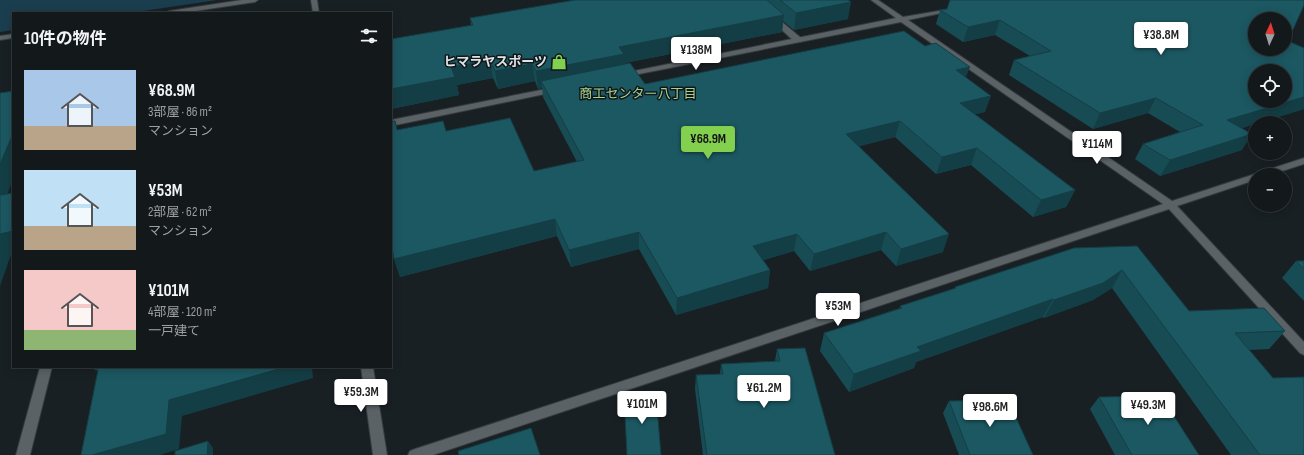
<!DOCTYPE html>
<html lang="ja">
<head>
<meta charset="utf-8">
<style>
  body { margin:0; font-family:"Sofia Sans Condensed","Noto Sans JP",sans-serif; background:#1c2124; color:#f1f3f6; height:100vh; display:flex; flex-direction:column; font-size:15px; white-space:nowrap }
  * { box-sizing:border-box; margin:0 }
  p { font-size:13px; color:#9da0a3 }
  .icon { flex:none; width:22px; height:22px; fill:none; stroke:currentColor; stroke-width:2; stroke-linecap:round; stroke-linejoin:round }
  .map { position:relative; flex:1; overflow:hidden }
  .side { position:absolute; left:12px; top:12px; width:380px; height:356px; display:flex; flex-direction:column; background:#13181b; border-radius:0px; box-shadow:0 2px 10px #0003,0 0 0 1px #32373a }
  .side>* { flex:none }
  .needle { width:26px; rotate:4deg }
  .tools { position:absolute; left:1248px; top:12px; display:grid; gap:8px }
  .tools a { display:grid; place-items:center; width:44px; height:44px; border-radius:50%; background:#13181b; box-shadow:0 2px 10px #0003,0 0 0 1px #32373a; font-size:20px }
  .price { position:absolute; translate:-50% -34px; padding:0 9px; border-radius:4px; background:#fff; color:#222; font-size:13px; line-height:26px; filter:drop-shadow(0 1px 2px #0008) }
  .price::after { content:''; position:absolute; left:50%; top:24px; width:12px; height:9px; margin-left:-6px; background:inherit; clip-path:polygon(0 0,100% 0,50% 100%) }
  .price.on { background:#83d04f; color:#111 }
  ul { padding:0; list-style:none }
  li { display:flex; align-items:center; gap:12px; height:100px; padding:0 12px }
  li span { display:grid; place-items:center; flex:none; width:112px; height:80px; border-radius:0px; color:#555 }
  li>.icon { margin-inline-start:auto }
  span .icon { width:48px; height:48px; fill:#fffc; stroke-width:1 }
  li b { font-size:17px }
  h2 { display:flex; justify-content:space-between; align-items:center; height:48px; padding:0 12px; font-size:17px }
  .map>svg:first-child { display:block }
  .green { fill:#1b3e4f }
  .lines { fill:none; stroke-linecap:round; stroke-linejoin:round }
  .lane-casing { stroke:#353a3d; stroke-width:2 }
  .street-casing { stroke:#353a3d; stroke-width:2 }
  .secondary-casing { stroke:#353a3d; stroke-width:2 }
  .lane { fill:#5a6266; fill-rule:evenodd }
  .street { fill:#5a6266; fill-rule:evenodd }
  .secondary { fill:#5a6266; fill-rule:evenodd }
  .wall { fill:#184c54 }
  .shaded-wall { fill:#143e45 }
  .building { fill:#1c5862; stroke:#143e45; fill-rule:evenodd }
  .labels { text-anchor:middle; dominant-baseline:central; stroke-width:3; stroke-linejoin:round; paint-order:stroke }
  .far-poi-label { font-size:13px; font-weight:bold; fill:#dee3e5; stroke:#10171a; text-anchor:end }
  .far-neighbourhood-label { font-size:13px; fill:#a6d18f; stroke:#10171a }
</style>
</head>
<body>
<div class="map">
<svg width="1304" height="455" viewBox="0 0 1304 455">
  <rect width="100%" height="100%" fill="#192024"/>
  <!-- green -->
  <path class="green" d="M 0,0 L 217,0 L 130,13 L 13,13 L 13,30 L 0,32 Z"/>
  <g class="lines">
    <defs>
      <path id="lane" d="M 749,0 L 756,0 L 801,38 L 801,42 L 795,42 Z"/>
      <path id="street" d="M 40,367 L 52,367 L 30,455 L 16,455 Z"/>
      <g id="secondary">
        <path d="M 242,0 L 258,0 L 255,2 L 182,13 L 166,13 L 169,11 Z"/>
        <path d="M 311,0 L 317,0 L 319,13 L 313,13 Z"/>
        <path d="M 871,0 L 878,0 L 903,17 L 956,8 L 956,10 L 908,20 L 1172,201 L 1304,158 L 1304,164 L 1270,175 L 1255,175 L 1255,180 L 1177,206 L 1304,342 L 1304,355 L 1300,353 L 1169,209 L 433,455 L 408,455 L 410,451 L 415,449 L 1163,204 L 901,22 L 624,77 L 620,75 L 624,73 L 896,18 Z"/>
        <path d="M 13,34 L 13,38 L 0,40 L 0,36 Z"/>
        <path d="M 556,87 L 559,87 L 559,91 L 391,126 L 391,120 Z"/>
        <path d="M 361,367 L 373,367 L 387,455 L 373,455 Z"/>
      </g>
    </defs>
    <!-- lane casing -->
    <use href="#lane" class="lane-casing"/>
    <!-- street casing -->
    <use href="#street" class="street-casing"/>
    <!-- secondary casing -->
    <use href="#secondary" class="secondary-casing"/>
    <!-- lane -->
    <use href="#lane" class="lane"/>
    <!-- street -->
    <use href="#street" class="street"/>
    <!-- secondary -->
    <use href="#secondary" class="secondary"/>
  </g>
  <!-- wall -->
  <g class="wall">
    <path d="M 575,0 L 848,0 L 848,19 L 794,30 L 783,21 L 782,32 L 625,63 L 625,64 L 645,84 L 966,78 L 985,112 L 975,114 L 1075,190 L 1066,207 L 1033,217 L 971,165 L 936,174 L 895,137 L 859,146 L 943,252 L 896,266 L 881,250 L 810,271 L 794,251 L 763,260 L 770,270 L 768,288 L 676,315 L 639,249 L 571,267 L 557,236 L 400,277 L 394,259 L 398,130 L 446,131 L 534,171 L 577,162 L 543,97 L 542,88 L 538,89 L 535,81 L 498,89 L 493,78 L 457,85 L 459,95 L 391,109 L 471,25 L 470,18 Z"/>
    <path d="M 947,9 L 1288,41 L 1304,48 L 1304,109 L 1259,123 L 1255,123 L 1255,124 L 1242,128 L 1242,150 L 1160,176 L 1135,159 L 1143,144 L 1180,132 L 1148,113 L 1093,129 L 1009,75 L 1014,60 L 1030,56 L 995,35 L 963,42 L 936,24 L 940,10 Z"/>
    <path d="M 1137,246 L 1189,311 L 1285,331 L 1269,349 L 1249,350 L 1304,455 L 1231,455 L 1112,288 L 1093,300 L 1044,318 L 1043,317 L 916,362 L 914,368 L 849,392 L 820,351 L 824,333 L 900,308 L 900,306 L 954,289 L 955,287 Z"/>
    <path d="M 1296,261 L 1304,261 L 1304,301 L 1282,278 Z"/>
    <path d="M 777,349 L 835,455 L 703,455 L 695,389 L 696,375 L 720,374 L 721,364 L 775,361 Z"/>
    <path d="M 1099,397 L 1199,455 L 1115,455 L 1090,409 Z"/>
    <path d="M 949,401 L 1033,455 L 959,455 L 943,413 Z"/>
  </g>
  <!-- shaded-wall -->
  <g class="shaded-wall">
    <path d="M 851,2 L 848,19 L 794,30 L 796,13 Z"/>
    <path d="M 784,15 L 782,32 L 625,63 L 625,71 L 541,81 L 542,88 L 538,89 L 536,71 L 619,47 Z"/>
    <path d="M 1000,20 L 995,35 L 963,42 L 968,27 Z"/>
    <path d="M 490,60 L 493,78 L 457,85 L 459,95 L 391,109 L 391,89 L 451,67 Z"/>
    <path d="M 532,64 L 535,81 L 498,89 L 495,71 Z"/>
    <path d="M 970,67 L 964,82 L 956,70 Z"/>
    <path d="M 991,96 L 985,112 L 955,119 L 960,103 Z"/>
    <path d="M 1304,97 L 1304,109 L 1259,123 L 1255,123 L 1255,124 L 1218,136 L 1227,120 Z"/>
    <path d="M 1156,98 L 1148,113 L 1093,129 L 1100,113 Z"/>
    <path d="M 900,121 L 895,137 L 842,151 L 846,134 Z"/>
    <path d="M 13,134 L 13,179 L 6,198 L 0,199 L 0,164 Z"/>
    <path d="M 1252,134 L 1242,150 L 1160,176 L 1170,160 Z"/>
    <path d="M 977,148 L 971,165 L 936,174 L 942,157 Z"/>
    <path d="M 1075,190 L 1066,207 L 1033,217 L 1041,200 Z"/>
    <path d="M 555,219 L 557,236 L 400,277 L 394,259 Z"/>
    <path d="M 13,231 L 13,251 L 12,252 L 0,286 L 0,234 Z"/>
    <path d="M 639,232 L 639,249 L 571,267 L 569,250 Z"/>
    <path d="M 886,232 L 881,250 L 810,271 L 814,254 Z"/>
    <path d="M 797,234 L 794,251 L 751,264 L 753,246 Z"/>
    <path d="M 949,234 L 943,252 L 896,266 L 901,249 Z"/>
    <path d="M 770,270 L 768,288 L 676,315 L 677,298 Z"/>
    <path d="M 1122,270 L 1112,288 L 1093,300 L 1044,318 L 1054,300 Z"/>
    <path d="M 1053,299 L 1043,317 L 916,362 L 914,368 L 849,392 L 854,374 L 917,347 Z"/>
    <path d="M 286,367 L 312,367 L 313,378 L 182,416 L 179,449 L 160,455 L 92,455 L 169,400 Z"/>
    <path d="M 208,441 L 213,448 L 213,455 L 207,455 Z"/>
  </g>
  <!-- building -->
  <g class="building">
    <path d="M 575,0 L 767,0 L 784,15 L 619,47 L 624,54 L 536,71 L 532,64 L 495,71 L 490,60 L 451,67 L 455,77 L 391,89 L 391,39 L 473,25 L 470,18 Z"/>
    <path d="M 780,0 L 848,0 L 851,2 L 796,13 Z"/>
    <path d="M 950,0 L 1304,0 L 1304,5 L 1288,41 L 1304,48 L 1304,97 L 1227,120 L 1252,134 L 1170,160 L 1143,144 L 1203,125 L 1156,98 L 1100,113 L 1014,60 L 1051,51 L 1000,20 L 968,27 L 940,10 L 947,9 ZM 1255,19 L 1285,19 L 1285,49 L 1255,49 ZM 1255,71 L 1285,71 L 1285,101 L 1255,101 Z"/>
    <path d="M 904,31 L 925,46 L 936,43 L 970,67 L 956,70 L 991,96 L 960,103 L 1075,190 L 1041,200 L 977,148 L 942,157 L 900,121 L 846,134 L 949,234 L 901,249 L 886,232 L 814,254 L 797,234 L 753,246 L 770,270 L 677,298 L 639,232 L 569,250 L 555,219 L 394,259 L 391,242 L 391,122 L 395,121 L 397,130 L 443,121 L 446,131 L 510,118 L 534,171 L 584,160 L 541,81 L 630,63 L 645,84 Z"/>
    <path d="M 13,91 L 13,134 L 0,164 L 0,93 Z"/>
    <path d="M 13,193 L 13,231 L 0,234 L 0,195 Z"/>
    <path d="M 1137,246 L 1189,311 L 1264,308 L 1285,331 L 1235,333 L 1273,378 L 1304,377 L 1304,455 L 1260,455 L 1122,270 L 1103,283 L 1054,300 L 1053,299 L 917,347 L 921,351 L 854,374 L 824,333 L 902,308 L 900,306 L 956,288 L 955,287 L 1074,248 Z"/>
    <path d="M 1296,261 L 1304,261 L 1304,269 Z"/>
    <path d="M 805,348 L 835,455 L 707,455 L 696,375 L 723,374 L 721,364 L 780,361 L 777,349 Z"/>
    <path d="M 95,367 L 286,367 L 169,400 L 166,434 L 92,455 L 81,455 L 98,370 L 95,370 Z"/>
    <path d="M 656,394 L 661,455 L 627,455 L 624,396 Z"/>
    <path d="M 1161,396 L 1199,455 L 1132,455 L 1099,397 Z"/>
    <path d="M 1008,400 L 1033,455 L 970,455 L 949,401 Z"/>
    <path d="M 531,428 L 540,455 L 459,455 L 458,451 Z"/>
    <path d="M 208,441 L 207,455 L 175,455 L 175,451 Z"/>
  </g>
  <!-- icons -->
  <defs>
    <symbol id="shop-bare" viewBox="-9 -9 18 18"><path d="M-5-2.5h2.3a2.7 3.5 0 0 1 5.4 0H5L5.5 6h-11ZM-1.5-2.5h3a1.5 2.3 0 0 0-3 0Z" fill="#83d04f" stroke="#10171a" stroke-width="2.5" paint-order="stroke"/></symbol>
  </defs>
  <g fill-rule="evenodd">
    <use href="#shop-bare" x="548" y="51" width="22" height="22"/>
  </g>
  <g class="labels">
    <!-- far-poi labels -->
    <g class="far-poi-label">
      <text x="547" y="62">ヒマラヤスポーツ</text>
    </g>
    <!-- far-neighbourhood labels -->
    <g class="far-neighbourhood-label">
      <text x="638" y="94">商工センター八丁目</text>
    </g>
  </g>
</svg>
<div class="tools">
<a><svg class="needle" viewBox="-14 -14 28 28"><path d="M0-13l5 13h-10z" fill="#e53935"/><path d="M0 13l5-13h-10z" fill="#9da0a3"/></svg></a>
<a><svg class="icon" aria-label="locate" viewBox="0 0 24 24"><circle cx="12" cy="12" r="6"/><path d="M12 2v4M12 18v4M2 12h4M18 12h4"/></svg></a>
<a>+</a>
<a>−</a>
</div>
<b class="price" style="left:1161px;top:56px">¥38.8M</b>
<b class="price" style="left:696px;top:71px">¥138M</b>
<b class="price on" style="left:708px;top:160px">¥68.9M</b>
<b class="price" style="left:1097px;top:165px">¥114M</b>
<b class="price" style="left:838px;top:327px">¥53M</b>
<b class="price" style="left:764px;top:409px">¥61.2M</b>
<b class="price" style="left:361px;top:413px">¥59.3M</b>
<b class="price" style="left:642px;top:425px">¥101M</b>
<b class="price" style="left:1148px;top:426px">¥49.3M</b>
<b class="price" style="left:990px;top:428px">¥98.6M</b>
<section class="side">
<h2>10件の物件<svg class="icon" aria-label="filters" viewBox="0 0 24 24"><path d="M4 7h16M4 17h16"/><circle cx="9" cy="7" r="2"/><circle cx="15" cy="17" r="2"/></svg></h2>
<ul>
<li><span style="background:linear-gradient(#a9c7e8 70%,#b9a48a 0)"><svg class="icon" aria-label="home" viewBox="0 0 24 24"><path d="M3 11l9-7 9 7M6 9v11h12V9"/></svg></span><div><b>¥68.9M</b><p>3部屋 · 86 m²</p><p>マンション</p></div></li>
<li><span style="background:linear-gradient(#bfe0f5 70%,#b9a48a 0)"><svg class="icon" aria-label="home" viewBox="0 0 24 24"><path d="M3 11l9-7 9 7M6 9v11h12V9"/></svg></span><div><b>¥53M</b><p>2部屋 · 62 m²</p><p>マンション</p></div></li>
<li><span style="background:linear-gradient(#f6c9c9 75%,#8fb573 0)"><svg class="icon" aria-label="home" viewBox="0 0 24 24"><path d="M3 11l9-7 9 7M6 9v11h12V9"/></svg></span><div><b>¥101M</b><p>4部屋 · 120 m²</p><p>一戸建て</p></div></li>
</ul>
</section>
</div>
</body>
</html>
